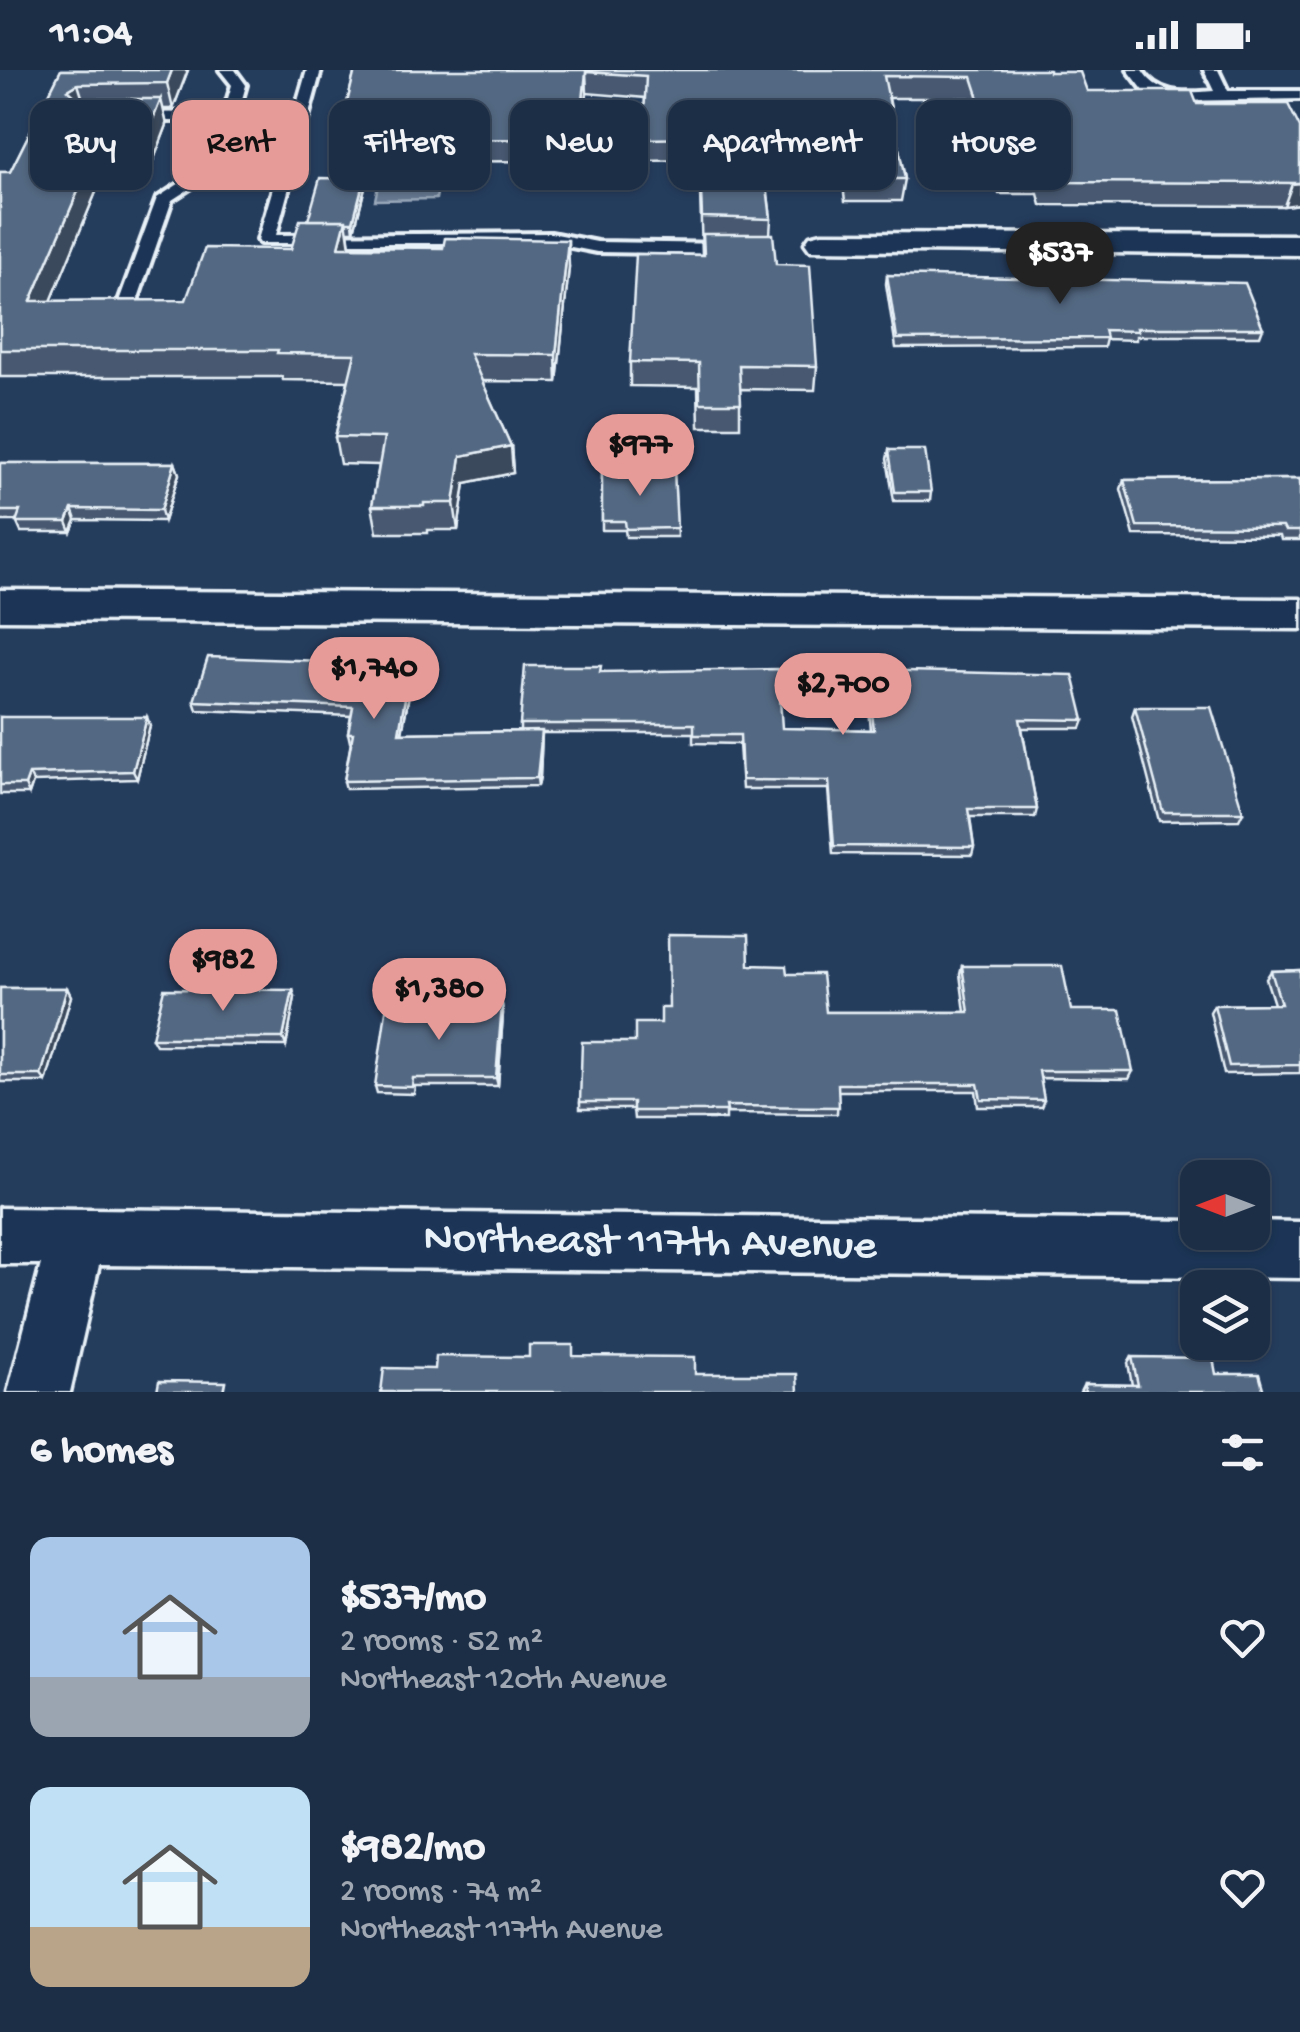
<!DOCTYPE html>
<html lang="en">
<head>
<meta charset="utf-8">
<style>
  body { margin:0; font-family:"Gochi Hand",sans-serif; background:#25364d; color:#f1f3f6; height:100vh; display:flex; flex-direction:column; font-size:38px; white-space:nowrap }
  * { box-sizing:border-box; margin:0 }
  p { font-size:32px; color:#a0a8b3 }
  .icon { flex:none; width:55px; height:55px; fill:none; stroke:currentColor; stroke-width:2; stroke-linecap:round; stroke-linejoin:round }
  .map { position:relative; height:1322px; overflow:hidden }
  .drawer { display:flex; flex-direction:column; background:#1c2e46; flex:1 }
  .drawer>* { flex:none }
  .hud { position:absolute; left:30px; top:30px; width:1240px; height:90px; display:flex; gap:20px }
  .needle { width:65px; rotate:270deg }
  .fabs { position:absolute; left:1180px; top:1090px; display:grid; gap:20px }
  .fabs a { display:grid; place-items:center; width:90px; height:90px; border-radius:20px; background:#1c2e46; box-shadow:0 2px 8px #0004,0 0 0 2px #3a4a5f; font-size:50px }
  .price { position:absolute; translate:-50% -85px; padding:0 22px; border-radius:35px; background:#e69b98; color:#111; font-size:32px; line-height:65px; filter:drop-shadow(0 2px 5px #0008) }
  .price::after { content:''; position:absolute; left:50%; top:60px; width:30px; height:22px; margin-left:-15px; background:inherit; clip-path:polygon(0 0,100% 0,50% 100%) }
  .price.current { background:#222; color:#fff }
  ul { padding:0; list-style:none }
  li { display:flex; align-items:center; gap:30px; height:250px; padding:0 30px }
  li span { display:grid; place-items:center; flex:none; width:280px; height:200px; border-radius:20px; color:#555 }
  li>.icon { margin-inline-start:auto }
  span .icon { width:120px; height:120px; fill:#fffc; stroke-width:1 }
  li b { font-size:42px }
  h2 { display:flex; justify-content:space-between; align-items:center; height:120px; padding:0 30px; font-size:42px }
  .chip { padding:0 35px; border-radius:20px; background:#1c2e46; box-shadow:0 2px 8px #0004,0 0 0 2px #3a4a5f; font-size:35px; line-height:90px }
  .chip.current { background:#e69b98; color:#111 }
  .status { display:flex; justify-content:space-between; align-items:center; height:70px; padding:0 50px; background:#1c2e46; direction:ltr }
  .status svg { height:28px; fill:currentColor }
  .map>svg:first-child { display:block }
  .water { fill:#657890; stroke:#99a8ba; stroke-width:2.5 }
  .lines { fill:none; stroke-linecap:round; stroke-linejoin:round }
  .lane-casing { stroke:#e8f1f8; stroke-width:8 }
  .street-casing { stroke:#e8f1f8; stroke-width:7 }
  .lane { fill:#1d3557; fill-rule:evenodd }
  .street { fill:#1d3557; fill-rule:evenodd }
  .wall { fill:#475970; stroke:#e8f1f8; stroke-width:2.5 }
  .shaded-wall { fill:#3a485b; stroke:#e8f1f8; stroke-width:2.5 }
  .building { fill:#536782; stroke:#e8f1f8; stroke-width:2.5 }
  .labels { text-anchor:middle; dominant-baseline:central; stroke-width:9; stroke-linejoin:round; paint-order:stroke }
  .near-street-label { font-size:45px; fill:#e8f1f8; stroke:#1d3557 }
</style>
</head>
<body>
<div class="status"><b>11:04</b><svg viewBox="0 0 49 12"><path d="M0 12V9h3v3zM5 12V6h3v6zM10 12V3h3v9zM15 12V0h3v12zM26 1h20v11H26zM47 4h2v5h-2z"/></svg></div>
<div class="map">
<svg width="1300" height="1322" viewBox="0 0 1300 1322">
  <rect width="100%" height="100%" fill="#253d5d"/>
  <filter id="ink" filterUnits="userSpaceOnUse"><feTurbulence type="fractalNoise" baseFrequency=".01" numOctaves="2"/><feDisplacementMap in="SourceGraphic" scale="20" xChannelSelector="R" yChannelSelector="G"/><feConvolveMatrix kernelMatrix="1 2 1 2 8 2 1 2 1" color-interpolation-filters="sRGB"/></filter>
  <g filter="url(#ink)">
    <!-- water -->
    <path class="water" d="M 380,106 C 401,107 416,118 438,118 L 436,129 L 375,130 Z"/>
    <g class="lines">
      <defs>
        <g id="lane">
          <path d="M 220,0 L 235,0 L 246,15 L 223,97 L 172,130 L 136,234 L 127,239 L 121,238 L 118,234 L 157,128 L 208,95 L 221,51 L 134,51 L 127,47 L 134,43 L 224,42 L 232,15 Z"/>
          <path d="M 307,0 L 321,0 L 276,165 L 551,163 L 597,172 L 730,174 L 738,179 L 730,184 L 597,182 L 551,173 L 260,173 L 258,170 Z"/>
          <path d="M 1128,0 L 1142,0 C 1159,27 1186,23 1214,21 L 1204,0 L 1218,0 L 1228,21 L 1300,21 L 1300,29 L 1172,31 L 1145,22 Z"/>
        </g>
        <g id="street">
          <path d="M 822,163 L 1300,165 L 1300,185 L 810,180 L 805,173 L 810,166 Z"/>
          <path d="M 0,520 L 1300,529 L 1300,559 L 0,550 Z"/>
          <path d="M 0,1138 L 1198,1151 L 1198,1162 L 1252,1162 L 1252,1151 L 1300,1152 L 1300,1208 L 99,1195 L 70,1322 L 8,1322 L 41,1194 L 0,1194 Z"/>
        </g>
      </defs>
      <!-- lane casing -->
      <use href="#lane" class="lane-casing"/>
      <!-- street casing -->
      <use href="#street" class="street-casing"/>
      <!-- lane -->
      <use href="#lane" class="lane"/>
      <!-- street -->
      <use href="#street" class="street"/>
    </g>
    <!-- wall -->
    <g class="wall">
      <path d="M 61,0 L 188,0 L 173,39 L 163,39 L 167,55 L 146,110 L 101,110 L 51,231 L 186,230 L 291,179 L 308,150 L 365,117 L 354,161 L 348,161 L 350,177 L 569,197 L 557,312 L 482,311 L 511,376 L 513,403 L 465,413 L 458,460 L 428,460 L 428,463 L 377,463 L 372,436 L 379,395 L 340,394 L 335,367 L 348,311 L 283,310 L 282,307 L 0,307 L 0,102 L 10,102 Z"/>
      <path d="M 355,0 L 1049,2 L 1087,21 L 1197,34 L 1300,58 L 1300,130 L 1299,134 L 1284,136 L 1041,135 L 1038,124 L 999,124 L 969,28 L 889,28 L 905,109 L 901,131 L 845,131 L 840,90 L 764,90 L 771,149 L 770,164 L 776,194 L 817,296 L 815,320 L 740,319 L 740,357 L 699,357 L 698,317 L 630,316 L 630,292 L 702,185 L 699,90 L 643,91 L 645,28 L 587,23 L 580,91 L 342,92 L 338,70 Z"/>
      <path d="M 887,205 L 1263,258 L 1260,266 L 1136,266 L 1136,270 L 1106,269 L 1104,277 L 896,278 L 886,214 Z"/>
      <path d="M 889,380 L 931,422 L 930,431 L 894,431 L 887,389 Z"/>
      <path d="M 0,393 L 175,393 L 179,404 L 164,451 L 76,450 L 71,462 L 21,462 L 16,451 L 0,451 Z"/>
      <path d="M 674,401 L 677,467 L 626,467 L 625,460 L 602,460 L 602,402 Z"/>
      <path d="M 1300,409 L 1300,470 L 1281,470 L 1280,466 L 1134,465 L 1121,419 L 1124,410 Z"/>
      <path d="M 323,591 L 325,602 L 408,610 L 410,619 L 402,663 L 520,661 L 520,654 L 602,601 L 782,658 L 871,660 L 866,609 L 867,600 L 1084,650 L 1081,658 L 1022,658 L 1037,739 L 1035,747 L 970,747 L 974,777 L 972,785 L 833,784 L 828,719 L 742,719 L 739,674 L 693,673 L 693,663 L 542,663 L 540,706 L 538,716 L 346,719 L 344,711 L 351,672 L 350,672 L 348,663 L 351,646 L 197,640 L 194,631 Z"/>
      <path d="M 1135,637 L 1243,742 L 1239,750 L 1159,751 L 1132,646 Z"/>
      <path d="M 0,647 L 150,655 L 137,709 L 33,712 L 29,724 L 0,724 Z"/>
      <path d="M 749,895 L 787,904 L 826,942 L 965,942 L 960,904 L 962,896 L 1071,940 L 1133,1001 L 1129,1009 L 1040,1008 L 1044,1030 L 1041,1037 L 978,1037 L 976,1021 L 838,1021 L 837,1044 L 726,1043 L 726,1049 L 634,1049 L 633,1039 L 580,1039 L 580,1032 L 635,972 L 661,953 Z"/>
      <path d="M 1300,900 L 1300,1003 L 1224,1004 L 1210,942 L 1214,935 L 1274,934 L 1266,909 L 1271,901 Z"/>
      <path d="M 0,918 L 67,918 L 71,926 L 46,1012 L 0,1012 Z"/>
      <path d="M 293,920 L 295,927 L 286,976 L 156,975 L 152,968 Z"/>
      <path d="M 502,935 L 503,943 L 498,1016 L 415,1016 L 414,1024 L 377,1023 L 375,1016 Z"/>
      <path d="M 1132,1287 L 1216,1304 L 1264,1322 L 1080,1322 L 1084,1314 L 1132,1315 L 1128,1293 Z"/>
    </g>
    <!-- shaded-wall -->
    <g class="shaded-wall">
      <path d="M 172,0 L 188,0 L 173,39 L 167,13 Z"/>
      <path d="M 586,2 L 587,23 L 580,91 L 579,69 Z"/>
      <path d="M 78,14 L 86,39 L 68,20 Z"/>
      <path d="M 161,29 L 167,55 L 146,110 L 139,84 Z"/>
      <path d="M 94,84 L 101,110 L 40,258 L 31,231 Z"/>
      <path d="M 364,109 L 365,117 L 354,161 L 353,152 Z"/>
      <path d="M 1300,113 L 1299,134 L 1284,136 L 1292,114 Z"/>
      <path d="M 346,150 L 350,177 L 339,177 Z"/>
      <path d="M 568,170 L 569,197 L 557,312 L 556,285 Z"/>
      <path d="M 511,376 L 513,403 L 465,413 L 458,460 L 454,433 L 461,386 Z"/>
      <path d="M 175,393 L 179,404 L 164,451 L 161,440 Z"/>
      <path d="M 72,439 L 76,450 L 71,462 L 67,452 Z"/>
      <path d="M 408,610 L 410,619 L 400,672 L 399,663 Z"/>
      <path d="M 147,647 L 150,655 L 137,709 L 133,701 Z"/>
      <path d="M 542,661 L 540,706 L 538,716 L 537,708 Z"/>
      <path d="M 29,704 L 33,712 L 29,724 L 25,715 Z"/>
      <path d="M 67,918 L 71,926 L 46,1012 L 41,1005 Z"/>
      <path d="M 293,920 L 295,927 L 286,976 L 283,968 Z"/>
      <path d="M 502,935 L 503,943 L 498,1016 L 496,1008 Z"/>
    </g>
    <!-- building -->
    <g class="building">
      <path d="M 61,0 L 172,0 L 167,13 L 78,14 L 68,20 L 78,29 L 161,29 L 139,84 L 94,84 L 31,231 L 186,230 L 205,178 L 291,179 L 300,150 L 346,150 L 339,177 L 443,178 L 445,168 L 568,170 L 556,285 L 470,284 L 511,376 L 461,386 L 454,433 L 424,433 L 424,436 L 372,436 L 384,368 L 335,367 L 355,284 L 277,283 L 278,280 L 0,280 L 0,102 L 10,102 Z"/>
      <path d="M 355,0 L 1049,0 L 1049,2 L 1080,2 L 1087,21 L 1192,21 L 1197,34 L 1288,34 L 1300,58 L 1300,113 L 1046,112 L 1043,102 L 1003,102 L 972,7 L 884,6 L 905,109 L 848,109 L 842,68 L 761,68 L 771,149 L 702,147 L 699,68 L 643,69 L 646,6 L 586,2 L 579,69 L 338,70 Z"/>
      <path d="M 320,108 L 364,109 L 353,152 L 346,152 L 346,150 L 308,150 Z"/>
      <path d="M 703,164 L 773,164 L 776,194 L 810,195 L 817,296 L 739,295 L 741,333 L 700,333 L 699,293 L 630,292 L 636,184 L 704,185 Z"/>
      <path d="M 887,205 L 1245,213 L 1263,258 L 1137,258 L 1138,261 L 1104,260 L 1106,268 L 897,269 Z"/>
      <path d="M 889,380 L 925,380 L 931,422 L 895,422 Z"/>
      <path d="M 0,393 L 175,393 L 161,440 L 72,439 L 67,452 L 16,452 L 20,441 L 0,441 Z"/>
      <path d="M 674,401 L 677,458 L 626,459 L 625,451 L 602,451 L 602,402 Z"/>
      <path d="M 1300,409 L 1300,461 L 1285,461 L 1283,457 L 1137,456 L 1124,410 Z"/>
      <path d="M 208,587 L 323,591 L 321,602 L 399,602 L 397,610 L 408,610 L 399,663 L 542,661 L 537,708 L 344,711 L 353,663 L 348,663 L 353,637 L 194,631 Z"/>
      <path d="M 525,596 L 601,596 L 600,602 L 778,599 L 782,658 L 874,660 L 867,600 L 1073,605 L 1084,650 L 1020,649 L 1037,739 L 968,739 L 974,777 L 834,776 L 829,711 L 742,710 L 740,665 L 694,665 L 694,654 L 520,654 Z"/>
      <path d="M 1135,637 L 1211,637 L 1243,742 L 1163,742 Z"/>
      <path d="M 0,647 L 147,647 L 133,701 L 29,704 L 25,715 L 0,715 Z"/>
      <path d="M 668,865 L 748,866 L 749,895 L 786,896 L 787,904 L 822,904 L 826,942 L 969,942 L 962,896 L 1062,896 L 1071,940 L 1120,940 L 1133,1001 L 1039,1001 L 1044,1030 L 981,1029 L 978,1014 L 838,1014 L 839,1037 L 726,1036 L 727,1041 L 633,1041 L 633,1032 L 580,1032 L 582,972 L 635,972 L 635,953 L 661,953 L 661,938 L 669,938 Z"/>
      <path d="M 1300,900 L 1300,995 L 1229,996 L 1214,935 L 1281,934 L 1271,901 Z"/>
      <path d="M 0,918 L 67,918 L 41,1005 L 0,1005 Z"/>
      <path d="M 164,919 L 293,920 L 283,968 L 152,968 Z"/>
      <path d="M 387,934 L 502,935 L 496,1008 L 413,1008 L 412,1017 L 375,1016 Z"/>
      <path d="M 529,1275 L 573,1275 L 573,1286 L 695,1287 L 695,1304 L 797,1304 L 798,1322 L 381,1322 L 384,1298 L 435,1299 L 436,1286 L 529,1287 Z"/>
      <path d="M 1132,1287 L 1213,1288 L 1216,1304 L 1259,1304 L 1264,1322 L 1085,1322 L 1084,1314 L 1138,1315 Z"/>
      <path d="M 159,1311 L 226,1312 L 224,1322 L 157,1322 Z"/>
    </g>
  </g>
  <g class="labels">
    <!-- near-street labels -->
    <g class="near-street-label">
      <text transform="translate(650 1174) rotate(1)">Northeast 117th Avenue</text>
    </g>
  </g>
</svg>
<div class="fabs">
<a><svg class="needle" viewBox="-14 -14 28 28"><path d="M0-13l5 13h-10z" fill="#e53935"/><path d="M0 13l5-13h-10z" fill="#a0a8b3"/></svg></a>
<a><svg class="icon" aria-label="layers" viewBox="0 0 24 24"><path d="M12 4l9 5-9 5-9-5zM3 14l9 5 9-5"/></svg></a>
</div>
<b class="price current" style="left:1060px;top:237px">$537</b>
<b class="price" style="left:640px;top:429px">$977</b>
<b class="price" style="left:374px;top:652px">$1,740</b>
<b class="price" style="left:843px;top:668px">$2,700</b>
<b class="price" style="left:223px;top:944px">$982</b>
<b class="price" style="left:439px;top:973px">$1,380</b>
<div class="hud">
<a class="chip">Buy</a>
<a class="chip current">Rent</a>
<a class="chip">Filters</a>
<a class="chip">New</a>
<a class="chip">Apartment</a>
<a class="chip">House</a>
</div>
</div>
<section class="drawer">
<h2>6 homes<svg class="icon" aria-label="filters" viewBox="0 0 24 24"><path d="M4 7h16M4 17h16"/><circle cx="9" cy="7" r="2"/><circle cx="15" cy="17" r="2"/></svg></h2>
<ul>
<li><span style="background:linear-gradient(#a9c7e8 70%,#9aa5b1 0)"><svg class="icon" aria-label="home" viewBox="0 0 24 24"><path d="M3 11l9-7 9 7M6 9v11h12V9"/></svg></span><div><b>$537/mo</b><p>2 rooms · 52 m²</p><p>Northeast 120th Avenue</p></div><svg class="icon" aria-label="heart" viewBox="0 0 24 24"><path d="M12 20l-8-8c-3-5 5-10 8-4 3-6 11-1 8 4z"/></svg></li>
<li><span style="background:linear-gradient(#bfe0f5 70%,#b9a48a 0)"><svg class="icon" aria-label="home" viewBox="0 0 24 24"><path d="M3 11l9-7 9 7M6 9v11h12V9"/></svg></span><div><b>$982/mo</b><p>2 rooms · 74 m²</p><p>Northeast 117th Avenue</p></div><svg class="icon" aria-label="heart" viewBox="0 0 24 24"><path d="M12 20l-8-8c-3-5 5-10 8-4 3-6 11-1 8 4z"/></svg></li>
</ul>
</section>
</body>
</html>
